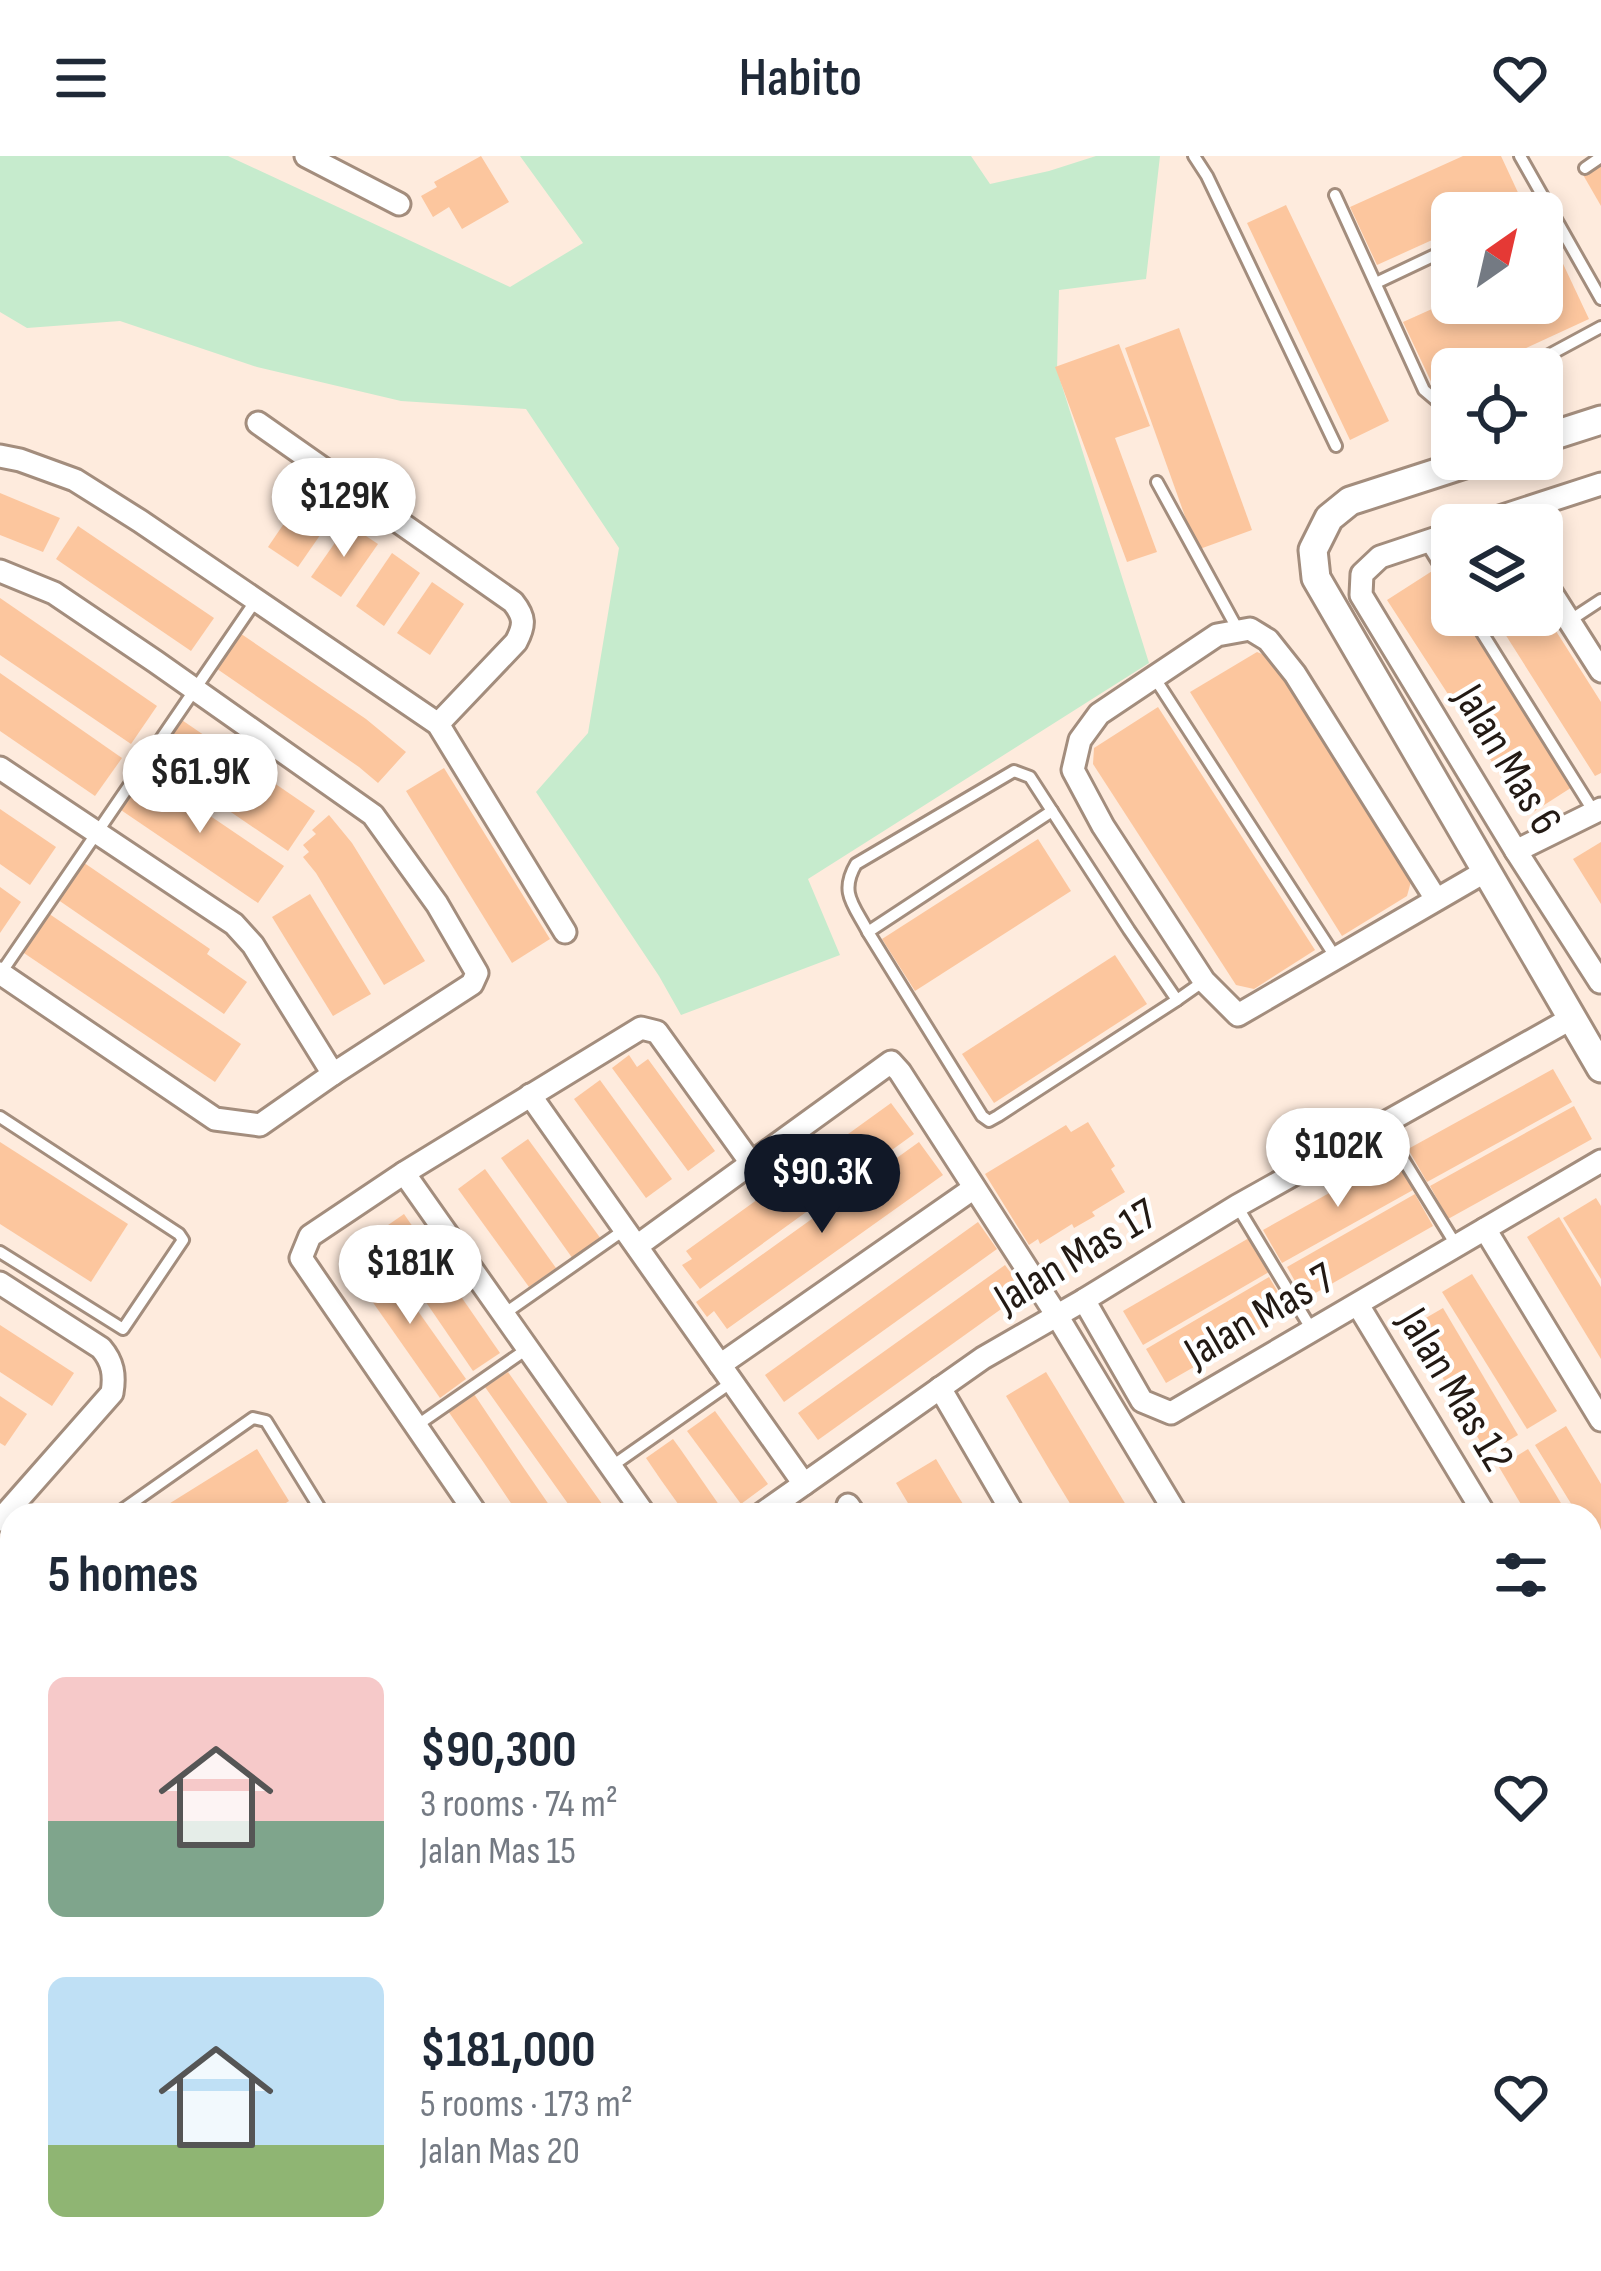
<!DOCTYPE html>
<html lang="en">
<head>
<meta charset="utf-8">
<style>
  body { margin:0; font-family:"Sofia Sans Condensed",sans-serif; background:#f6f6f7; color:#1f2937; height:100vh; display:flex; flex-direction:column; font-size:45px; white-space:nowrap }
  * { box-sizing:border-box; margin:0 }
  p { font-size:39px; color:#747a83 }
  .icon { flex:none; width:66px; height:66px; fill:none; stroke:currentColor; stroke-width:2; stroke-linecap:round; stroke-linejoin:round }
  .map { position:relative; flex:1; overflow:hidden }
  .details { position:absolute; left:0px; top:1347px; width:1602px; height:768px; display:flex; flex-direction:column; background:#fff; border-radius:36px 36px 0 0; box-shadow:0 6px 18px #0003 }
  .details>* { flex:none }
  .needle { width:78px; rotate:34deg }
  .controls { position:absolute; left:1431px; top:36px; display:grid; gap:24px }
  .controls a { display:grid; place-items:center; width:132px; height:132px; border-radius:18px; background:#fff; box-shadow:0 6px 18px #0003; font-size:60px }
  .price { position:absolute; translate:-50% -102px; padding:0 27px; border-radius:42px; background:#fff; color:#222; font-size:39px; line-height:78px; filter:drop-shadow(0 3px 6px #0008) }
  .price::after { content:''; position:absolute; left:50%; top:72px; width:36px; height:27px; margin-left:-18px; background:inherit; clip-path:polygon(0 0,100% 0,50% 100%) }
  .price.active { background:#111827; color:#fff }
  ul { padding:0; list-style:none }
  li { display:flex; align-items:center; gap:36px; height:300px; padding:0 48px }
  li span { display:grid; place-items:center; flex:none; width:336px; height:240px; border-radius:18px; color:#555 }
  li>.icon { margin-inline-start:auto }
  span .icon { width:144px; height:144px; fill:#fffc; stroke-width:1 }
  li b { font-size:51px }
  h2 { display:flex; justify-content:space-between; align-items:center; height:144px; padding:0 48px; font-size:51px }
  header { display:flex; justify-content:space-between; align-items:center; height:156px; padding:0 48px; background:#fff; font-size:54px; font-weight:600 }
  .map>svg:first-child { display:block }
  .green { fill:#c6ebcd }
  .building { fill:#fcc69e }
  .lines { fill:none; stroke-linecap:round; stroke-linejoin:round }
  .service-casing { stroke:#a38d7d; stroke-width:16 }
  .minor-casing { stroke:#a38d7d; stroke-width:27 }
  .tertiary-casing { stroke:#a38d7d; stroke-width:33 }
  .service { stroke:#fff; stroke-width:10 }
  .minor { stroke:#fff; stroke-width:21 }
  .tertiary { stroke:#fff; stroke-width:27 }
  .labels { text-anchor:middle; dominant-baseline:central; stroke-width:9; stroke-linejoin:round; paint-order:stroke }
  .street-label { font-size:45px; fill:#231a14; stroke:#fff }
</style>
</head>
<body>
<header><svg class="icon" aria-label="menu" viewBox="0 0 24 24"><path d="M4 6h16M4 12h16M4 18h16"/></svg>Habito<svg class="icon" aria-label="heart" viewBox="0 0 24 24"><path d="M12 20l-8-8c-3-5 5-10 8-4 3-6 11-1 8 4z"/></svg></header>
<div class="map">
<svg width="1601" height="2115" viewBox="0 0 1601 2115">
  <rect width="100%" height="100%" fill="#feebdd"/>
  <!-- green -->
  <g class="green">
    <path d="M 0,0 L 228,0 L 510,131 L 583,87 L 520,0 L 971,0 L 990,28 L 1049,15 L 1096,0 L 1160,0 L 1146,123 L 1059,134 L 1057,214 L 1149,507 L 808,723 L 840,799 L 681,859 L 659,820 L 536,636 L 588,577 L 619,392 L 526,253 L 401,245 L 257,211 L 120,165 L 27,172 L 0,156 Z"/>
    <path d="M 251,2103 L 693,2103 L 675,2115 L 261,2115 Z"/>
  </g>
  <!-- building -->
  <g class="building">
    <path d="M 481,0 L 509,46 L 462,73 L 449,51 L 433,61 L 421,40 L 437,31 L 434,26 Z"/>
    <path d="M 1463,0 L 1501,0 L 1521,43 L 1491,57 L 1452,57 L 1452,75 L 1377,109 L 1350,51 Z"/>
    <path d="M 1601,6 L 1601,50 L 1582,17 Z"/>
    <path d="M 1286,49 L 1389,265 L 1350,284 L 1247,67 Z"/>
    <path d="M 1557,95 L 1589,163 L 1481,213 L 1452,213 L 1452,226 L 1435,234 L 1403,166 L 1452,144 L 1452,147 L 1542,147 L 1542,102 Z"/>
    <path d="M 1179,172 L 1252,374 L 1197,394 L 1125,192 Z"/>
    <path d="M 1119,188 L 1150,270 L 1115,282 L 1157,396 L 1127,406 L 1055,211 Z"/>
    <path d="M 0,337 L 60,362 L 43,396 L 0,379 Z"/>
    <path d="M 304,338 L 334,359 L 298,411 L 268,391 Z"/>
    <path d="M 348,368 L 378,388 L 341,441 L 311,421 Z"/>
    <path d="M 78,370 L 214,462 L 191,495 L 56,403 Z"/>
    <path d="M 392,397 L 420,417 L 384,470 L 356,450 Z"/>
    <path d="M 1440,410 L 1452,429 L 1452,459 L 1472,459 L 1580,626 L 1527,660 L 1387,444 Z"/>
    <path d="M 432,426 L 464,448 L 430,499 L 397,477 Z"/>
    <path d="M 0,442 L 157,550 L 131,588 L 0,499 Z"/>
    <path d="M 1542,453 L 1601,546 L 1601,617 L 1595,620 L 1493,459 L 1542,459 Z"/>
    <path d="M 231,471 L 366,563 L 406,596 L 378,627 L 359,611 L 207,506 Z"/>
    <path d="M 1257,496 L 1277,504 L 1412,722 L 1407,740 L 1342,780 L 1190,536 Z"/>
    <path d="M 0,517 L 122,602 L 95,640 L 0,575 Z"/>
    <path d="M 1158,551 L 1315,794 L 1254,833 L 1236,829 L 1093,608 L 1094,592 Z"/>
    <path d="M 176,560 L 315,655 L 288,695 L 149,600 Z"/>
    <path d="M 444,612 L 550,783 L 512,807 L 406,635 Z"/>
    <path d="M 141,613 L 284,710 L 258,747 L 115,650 Z"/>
    <path d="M 0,653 L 56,691 L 30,729 L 0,708 Z"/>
    <path d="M 329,659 L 352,687 L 425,805 L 384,829 L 316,717 L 303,701 L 309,696 L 303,689 L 316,678 L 312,674 Z"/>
    <path d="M 1038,683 L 1071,735 L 915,835 L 882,783 Z"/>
    <path d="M 1601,686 L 1601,748 L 1573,703 Z"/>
    <path d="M 77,702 L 210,793 L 207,798 L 247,826 L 224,858 L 51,739 Z"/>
    <path d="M 0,731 L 21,746 L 0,777 Z"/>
    <path d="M 310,738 L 371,838 L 333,860 L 272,761 Z"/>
    <path d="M 42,753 L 241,888 L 215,926 L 15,791 Z"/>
    <path d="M 1115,799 L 1147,848 L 994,947 L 962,898 Z"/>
    <path d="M 629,899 L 637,911 L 648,903 L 715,995 L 688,1015 L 612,912 Z"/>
    <path d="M 1553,913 L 1572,946 L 1427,1026 L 1408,993 Z"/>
    <path d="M 600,924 L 672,1023 L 646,1042 L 574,943 Z"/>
    <path d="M 891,947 L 914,978 L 700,1133 L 682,1109 L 692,1103 L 686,1095 Z"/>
    <path d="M 1574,950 L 1592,983 L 1448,1063 L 1430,1030 Z"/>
    <path d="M 1088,966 L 1115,1010 L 1111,1013 L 1125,1036 L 1092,1056 L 1095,1060 L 1074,1072 L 1072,1068 L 1040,1088 L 1038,1083 L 1029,1089 L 985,1018 L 1066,969 L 1071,976 Z"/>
    <path d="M 528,983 L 601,1083 L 573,1103 L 501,1002 Z"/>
    <path d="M 0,986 L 128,1068 L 91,1126 L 0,1068 Z"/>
    <path d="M 919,986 L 943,1019 L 727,1173 L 714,1155 L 707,1161 L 696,1146 Z"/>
    <path d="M 1394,1001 L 1413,1034 L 1282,1107 L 1263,1074 Z"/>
    <path d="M 485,1013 L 556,1112 L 529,1131 L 458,1033 Z"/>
    <path d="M 1415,1038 L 1433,1070 L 1305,1143 L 1287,1111 Z"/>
    <path d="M 1596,1042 L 1601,1050 L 1601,1123 L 1563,1062 Z"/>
    <path d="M 404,1058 L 500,1197 L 473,1215 L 378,1076 Z"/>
    <path d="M 1559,1061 L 1601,1131 L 1601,1203 L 1527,1081 Z"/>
    <path d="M 978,1066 L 997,1093 L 784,1246 L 765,1219 Z"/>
    <path d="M 1249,1082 L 1269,1116 L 1143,1189 L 1123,1155 Z"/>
    <path d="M 379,1100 L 466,1223 L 440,1242 L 353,1118 Z"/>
    <path d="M 1005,1109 L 1025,1136 L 818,1284 L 798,1257 Z"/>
    <path d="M 1472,1118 L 1557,1255 L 1527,1273 L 1442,1136 Z"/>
    <path d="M 1269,1121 L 1290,1156 L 1166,1227 L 1146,1193 Z"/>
    <path d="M 1443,1152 L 1518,1279 L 1487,1297 L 1412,1170 Z"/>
    <path d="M 0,1169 L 74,1217 L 52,1250 L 0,1216 Z"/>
    <path d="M 508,1216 L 537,1257 L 610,1359 L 576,1359 L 566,1345 L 485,1231 Z"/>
    <path d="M 1046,1216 L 1057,1234 L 1132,1359 L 1077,1359 L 1049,1313 L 1006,1240 Z"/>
    <path d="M 474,1238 L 523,1311 L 556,1359 L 519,1359 L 484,1307 L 448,1255 Z"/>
    <path d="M 0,1240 L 27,1258 L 5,1290 L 0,1287 Z"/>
    <path d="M 715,1255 L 768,1328 L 741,1348 L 687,1275 Z"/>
    <path d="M 1566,1270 L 1601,1328 L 1601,1397 L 1590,1379 L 1590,1359 L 1578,1359 L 1535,1289 Z"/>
    <path d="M 673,1283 L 681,1294 L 726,1359 L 686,1359 L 661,1324 L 646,1302 Z"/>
    <path d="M 257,1293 L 289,1345 L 267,1359 L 151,1359 Z"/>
    <path d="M 1528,1293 L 1549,1327 L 1568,1359 L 1528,1359 L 1519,1345 L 1499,1311 Z"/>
    <path d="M 936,1303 L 958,1340 L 970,1359 L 915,1359 L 896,1327 Z"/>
    <path d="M 1601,1512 L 1601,1573 L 1590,1579 L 1590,1518 Z"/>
    <path d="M 12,1581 L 12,1627 L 0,1608 L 0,1588 Z"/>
    <path d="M 1590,1652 L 1601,1656 L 1601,1708 L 1590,1715 Z"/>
    <path d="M 1597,1909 L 1601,1915 L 1601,1982 L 1590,1964 L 1590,1914 Z"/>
    <path d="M 1590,1990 L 1601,2008 L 1601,2076 L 1590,2058 Z"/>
    <path d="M 1057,2103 L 1153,2103 L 1161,2115 L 1065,2115 Z"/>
    <path d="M 1448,2103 L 1486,2103 L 1493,2115 L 1455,2115 Z"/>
    <path d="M 1505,2103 L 1545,2103 L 1552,2115 L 1512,2115 Z"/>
  </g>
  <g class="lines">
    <defs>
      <g id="service">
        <path d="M 1194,0 L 1207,20 L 1336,290"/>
        <path d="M 1520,0 L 1601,143"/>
        <path d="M 1585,12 L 1601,1"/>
        <path d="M 1335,39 L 1424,234 L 1437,245 L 1452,247"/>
        <path d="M 1526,57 L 1548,47"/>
        <path d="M 1376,127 L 1452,91"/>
        <path d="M 1523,213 L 1601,171"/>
        <path d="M 1157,326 L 1238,474"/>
        <path d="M 1425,385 L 1452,429"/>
        <path d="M 1471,459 L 1594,656"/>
        <path d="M 1569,465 L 1601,444"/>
        <path d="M 1154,521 L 1336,802"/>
        <path d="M 1052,655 L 868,776 L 982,960 L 989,965 L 998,960 L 1177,844"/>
        <path d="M 868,776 C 854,749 839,737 856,708 L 1014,615 L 1030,621 L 1129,774 L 1177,844 L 1204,825"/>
        <path d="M 1,817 L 256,444"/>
        <path d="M 0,961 L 179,1078 L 183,1084 L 123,1173 L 0,1096"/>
        <path d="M 1382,969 L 1456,1089"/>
        <path d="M 1237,1050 L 1312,1174"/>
        <path d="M 504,1158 L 624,1074"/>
        <path d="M 416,1270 L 527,1193"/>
        <path d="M 612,1310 L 732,1226"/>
        <path d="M 115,1359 L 253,1262 L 266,1265 L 324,1359"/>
        <path d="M 12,1502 L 12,1513"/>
        <path d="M 0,1557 L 12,1549"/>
        <path d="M 1593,1649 L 1601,1662"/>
        <path d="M 0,1674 L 12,1693"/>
        <path d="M 126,2103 L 130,2115"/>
      </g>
      <g id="minor">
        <path d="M 306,0 L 399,48"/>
        <path d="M 258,267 L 513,446 C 525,461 525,469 516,486 L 438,568"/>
        <path d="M 0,300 L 20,304 L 75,324 L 140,365 L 438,568 L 565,776"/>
        <path d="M 1475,369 L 1601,328"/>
        <path d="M 1452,377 L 1380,401 L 1362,418 L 1361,439 L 1516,695 L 1600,826"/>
        <path d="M 0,415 L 54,437 L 156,506 L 373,659 L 437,748 L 477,817 L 472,828 L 333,918 L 260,969 L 215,963 L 0,817"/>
        <path d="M 1542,422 L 1601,515"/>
        <path d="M 0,612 L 234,768 L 253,789 L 333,918"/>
        <path d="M 1516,695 L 1601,653"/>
        <path d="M 1436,743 L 1295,518 L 1268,484 L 1250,473 L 1217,479 L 1099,558 L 1080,584 L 1073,614 L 1103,670 L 1204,825 L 1238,859 L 1486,715"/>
        <path d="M 530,939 L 804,1328"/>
        <path d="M 404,1017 L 645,1359"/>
        <path d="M 1485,1073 L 1601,1264"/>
        <path d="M 637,1090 L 891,906 L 900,916 L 1056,1158 L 1177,1359"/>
        <path d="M 0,1127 L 101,1192 C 113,1206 115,1219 112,1237 L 0,1364"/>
        <path d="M 1084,1144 L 1142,1245 L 1171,1257 L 1601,1005"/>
        <path d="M 1358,1149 L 1485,1359"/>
        <path d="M 720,1209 L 974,1032"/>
        <path d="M 940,1232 L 1014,1359"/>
        <path d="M 848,1349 L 855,1359"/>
        <path d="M 477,1359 L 301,1102 L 310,1080 L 404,1017 L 641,872 L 657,876 L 751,1007"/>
        <path d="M 760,1359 L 983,1202 L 1084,1144 L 1237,1050 L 1572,862"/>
        <path d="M 1590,1463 L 1601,1457"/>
        <path d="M 1590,1744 L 1601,1737"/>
        <path d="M 1590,1842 L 1601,1861"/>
        <path d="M 0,1914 L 12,1945"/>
        <path d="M 0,2015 L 12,2053"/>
        <path d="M 29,2103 L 33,2115"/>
        <path d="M 65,2103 L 69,2115"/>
        <path d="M 208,2103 L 217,2115"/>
        <path d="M 956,2103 L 964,2115"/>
        <path d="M 984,2103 L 991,2115"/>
        <path d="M 1035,2103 L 1042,2115"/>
        <path d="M 1173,2103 L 1180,2115"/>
        <path d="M 1404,2103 L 1411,2115"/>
        <path d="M 1583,2103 L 1586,2108"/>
        <path d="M 1284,2115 L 1302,2103"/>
      </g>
      <g id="tertiary">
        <path d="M 1542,283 L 1601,264"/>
        <path d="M 1480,303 L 1350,345 L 1329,362 L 1313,394 L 1316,422 L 1601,912"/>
        <path d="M 1590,1609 L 1601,1602"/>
        <path d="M 698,2115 L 716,2103"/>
      </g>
    </defs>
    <!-- service casing -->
    <use href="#service" class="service-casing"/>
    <!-- minor casing -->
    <use href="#minor" class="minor-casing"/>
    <!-- tertiary casing -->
    <use href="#tertiary" class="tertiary-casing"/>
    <!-- service -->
    <use href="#service" class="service"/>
    <!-- minor -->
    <use href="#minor" class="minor"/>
    <!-- tertiary -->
    <use href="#tertiary" class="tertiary"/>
  </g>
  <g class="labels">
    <!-- street labels -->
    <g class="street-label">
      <text transform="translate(1507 604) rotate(59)">Jalan Mas 6</text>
      <text transform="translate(1076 1101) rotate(-31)">Jalan Mas 17</text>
      <text transform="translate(1260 1160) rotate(-30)">Jalan Mas 7</text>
      <text transform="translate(1455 1234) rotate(59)">Jalan Mas 12</text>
    </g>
  </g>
</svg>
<div class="controls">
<a><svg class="needle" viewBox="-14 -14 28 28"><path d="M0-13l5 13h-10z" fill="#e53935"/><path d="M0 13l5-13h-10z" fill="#747a83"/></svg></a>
<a><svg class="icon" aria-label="locate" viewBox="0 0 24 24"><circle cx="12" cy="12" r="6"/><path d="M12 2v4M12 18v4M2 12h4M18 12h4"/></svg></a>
<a><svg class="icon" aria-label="layers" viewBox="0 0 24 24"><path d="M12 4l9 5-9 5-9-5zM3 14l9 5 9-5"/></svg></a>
</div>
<b class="price" style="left:344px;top:404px">$129K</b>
<b class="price" style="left:200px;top:680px">$61.9K</b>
<b class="price" style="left:1338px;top:1054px">$102K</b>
<b class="price active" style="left:822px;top:1080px">$90.3K</b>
<b class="price" style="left:410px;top:1171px">$181K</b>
<section class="details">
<h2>5 homes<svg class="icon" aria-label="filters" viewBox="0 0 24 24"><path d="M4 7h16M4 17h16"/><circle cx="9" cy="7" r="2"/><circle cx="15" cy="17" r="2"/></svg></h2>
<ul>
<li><span style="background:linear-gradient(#f6c9c9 60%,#7fa58c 0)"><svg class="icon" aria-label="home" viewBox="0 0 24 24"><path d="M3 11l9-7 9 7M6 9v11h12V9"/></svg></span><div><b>$90,300</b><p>3 rooms · 74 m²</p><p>Jalan Mas 15</p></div><svg class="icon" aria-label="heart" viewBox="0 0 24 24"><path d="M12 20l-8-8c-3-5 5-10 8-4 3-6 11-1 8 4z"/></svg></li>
<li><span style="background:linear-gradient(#bfe0f5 70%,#8fb573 0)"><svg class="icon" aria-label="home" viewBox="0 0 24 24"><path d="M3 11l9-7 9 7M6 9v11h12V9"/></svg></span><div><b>$181,000</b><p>5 rooms · 173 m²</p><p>Jalan Mas 20</p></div><svg class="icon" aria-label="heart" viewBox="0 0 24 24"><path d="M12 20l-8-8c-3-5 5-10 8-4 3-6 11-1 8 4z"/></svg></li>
</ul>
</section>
</div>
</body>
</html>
